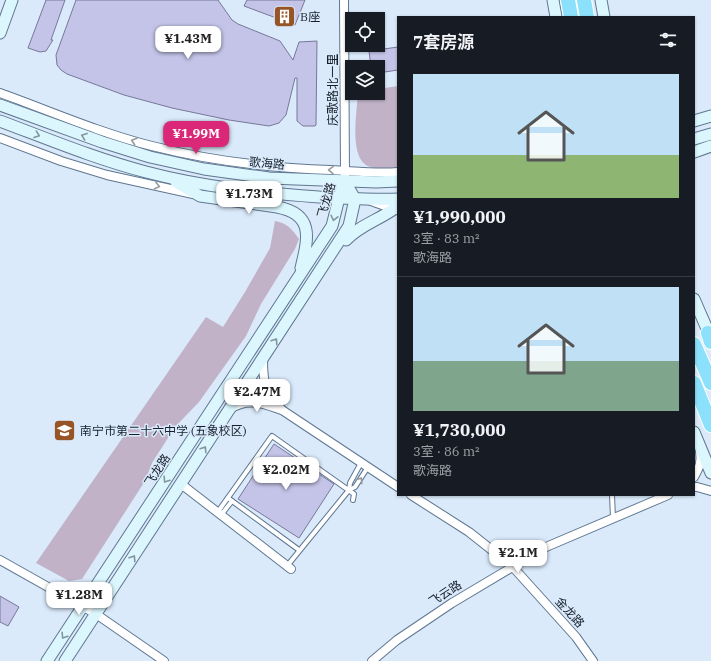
<!DOCTYPE html>
<html lang="zh">
<head>
<meta charset="utf-8">
<style>
  body { margin:0; font-family:"IBM Plex Serif","Noto Sans SC",serif; background:#20242c; color:#f1f3f6; height:100vh; display:flex; flex-direction:column; font-size:15px; white-space:nowrap }
  * { box-sizing:border-box; margin:0 }
  p { font-size:13px; color:#9ea1a6 }
  .icon { flex:none; width:22px; height:22px; fill:none; stroke:currentColor; stroke-width:2; stroke-linecap:round; stroke-linejoin:round }
  .map { position:relative; flex:1; overflow:hidden }
  .side { position:absolute; left:397px; top:16px; width:298px; height:480px; display:flex; flex-direction:column; background:#171b24; border-radius:0px; box-shadow:0 1px 3px #0004 }
  .side>* { flex:none }
  .buttons { position:absolute; left:345px; top:12px; display:grid; gap:8px }
  .buttons a { display:grid; place-items:center; width:40px; height:40px; border-radius:0px; background:#171b24; box-shadow:0 1px 3px #0004; font-size:20px }
  .price { position:absolute; translate:-50% -34px; padding:0 9px; border-radius:8px; background:#fff; color:#222; font-size:13px; line-height:26px; filter:drop-shadow(0 1px 2px #0008) }
  .price::after { content:''; position:absolute; left:50%; top:24px; width:12px; height:9px; margin-left:-6px; background:inherit; clip-path:polygon(0 0,100% 0,50% 100%) }
  .price.active { background:#db2777; color:#fff }
  ul { padding:0; list-style:none }
  li { display:grid; align-content:center; gap:8px; height:212px; padding:0 16px }
  li+li { border-top:1px solid #363941 }
  li span { display:grid; place-items:center; height:124px; border-radius:0px; color:#555 }
  li>.icon { margin-inline-start:auto }
  span .icon { width:72px; height:72px; fill:#fffc; stroke-width:1 }
  li b { font-size:17px }
  h2 { display:flex; justify-content:space-between; align-items:center; height:48px; padding:0 16px; font-size:17px }
  .map>svg:first-child { display:block }
  .green { fill:#c1b2c8 }
  .building { fill:#c3c4e8; stroke:#777899 }
  .lines { fill:none; stroke-linecap:round; stroke-linejoin:round }
  .lane-casing { stroke:#5f7791; stroke-width:6 }
  .street-casing { stroke:#5f7791; stroke-width:10 }
  .secondary-casing { stroke:#5f7791; stroke-width:13 }
  .highway-casing { stroke:#fff; stroke-width:16 }
  .lane { stroke:#fff; stroke-width:4 }
  .street { stroke:#fff; stroke-width:8 }
  .secondary { stroke:#dcf6fe; stroke-width:11 }
  .highway { stroke:#8be1fb; stroke-width:14 }
  .oneway { stroke:#83969f }
  .oneway2 { stroke:#969b9f }
  .labels { text-anchor:middle; dominant-baseline:central; stroke-width:3; stroke-linejoin:round; paint-order:stroke }
  .poi-label { font-size:12px; fill:#16202a; stroke:#daeafb; text-anchor:start }
  .street-label { font-size:12px; fill:#16202a; stroke:#daeafb }
</style>
</head>
<body>
<div class="map">
<svg width="711" height="661" viewBox="0 0 711 661">
  <rect width="100%" height="100%" fill="#daeafb"/>
  <!-- green -->
  <g class="green">
    <path d="M 398,86 L 398,168 C 389,168 379,170 370,167 C 348,160 357,112 358,93 L 378,93 L 378,89 Z"/>
    <path d="M 275,221 C 287,223 292,229 299,239 L 295,249 L 261,304 L 246,336 L 199,402 L 175,427 L 152,463 L 145,481 L 82,579 L 69,581 L 36,563 L 206,317 L 223,327 L 245,292 L 270,248 Z"/>
  </g>
  <!-- building -->
  <g class="building">
    <path d="M 46,0 L 65,0 L 51,40 L 53,40 L 46,51 L 40,52 L 28,48 Z"/>
    <path d="M 76,0 L 218,0 L 232,20 L 238,24 L 280,41 L 293,60 L 299,42 L 317,41 L 316,125 L 315,126 L 303,126 L 297,121 L 297,78 L 295,78 L 286,115 L 279,123 L 269,126 L 229,120 L 172,108 L 124,95 L 67,74 L 61,70 L 57,65 L 56,55 Z"/>
    <path d="M 247,0 L 305,0 L 295,25 L 244,6 Z"/>
    <path d="M 398,47 L 398,70 L 378,73 L 378,67 L 371,67 L 369,51 Z"/>
    <path d="M 274,444 L 334,484 L 299,538 L 238,499 Z"/>
    <path d="M 0,596 L 19,607 L 8,626 L 0,622 Z"/>
  </g>
  <g class="lines">
    <defs>
      <g id="lane">
        <path d="M 349,490 L 350,483 L 361,463"/>
        <path d="M 612,495 L 613,518"/>
        <path d="M 228,498 L 299,550"/>
        <path d="M 217,513 L 272,436 L 354,494 L 353,500"/>
        <path d="M 221,515 L 232,501"/>
        <path d="M 287,566 L 349,490 L 355,487 L 368,467"/>
      </g>
      <g id="street">
        <path d="M 344,0 L 345,176"/>
        <path d="M 0,93 C 50,111 100,133 152,146 C 211,161 271,168 331,170 C 353,171 376,174 398,172"/>
        <path d="M 0,138 L 61,161 L 107,175 L 193,194"/>
        <path d="M 371,201 L 396,210"/>
        <path d="M 263,359 C 263,385 265,390 282,410"/>
        <path d="M 230,409 C 249,397 263,404 282,410 L 398,487"/>
        <path d="M 694,477 C 699,468 702,462 700,452"/>
        <path d="M 181,484 L 291,569"/>
        <path d="M 694,487 L 697,487 L 711,491"/>
        <path d="M 411,495 L 469,532 L 512,566 L 576,637 L 593,661"/>
        <path d="M 0,560 L 96,614 L 164,661"/>
        <path d="M 372,661 L 397,640 L 452,603 L 546,547 L 668,495"/>
      </g>
      <g id="secondary">
        <path d="M 553,0 L 556,17"/>
        <path d="M 601,0 L 604,17"/>
        <path d="M 0,33 L 12,0"/>
        <path d="M 0,105 L 102,142 L 150,157 L 204,169 L 269,178 L 376,182 L 398,181"/>
        <path d="M 0,121 C 48,139 96,159 146,172 C 203,187 261,193 319,197 C 346,198 372,200 398,199"/>
        <path d="M 694,121 L 711,116"/>
        <path d="M 694,139 L 711,134"/>
        <path d="M 694,152 L 711,146"/>
        <path d="M 176,182 L 200,196 L 277,207 C 315,214 308,239 301,268"/>
        <path d="M 346,240 C 361,224 380,220 398,206"/>
        <path d="M 694,299 L 711,338"/>
        <path d="M 694,432 L 711,473"/>
        <path d="M 47,661 L 332,226 L 339,198 L 344,180"/>
        <path d="M 65,661 L 349,226 L 355,199 L 344,180"/>
      </g>
      <g id="highway">
        <path d="M 568,0 L 571,17"/>
        <path d="M 584,0 L 587,17"/>
        <path d="M 708,333 L 711,342"/>
        <path d="M 694,344 L 711,383"/>
        <path d="M 694,383 L 711,425"/>
      </g>
    </defs>
    <!-- lane casing -->
    <use href="#lane" class="lane-casing"/>
    <!-- street casing -->
    <use href="#street" class="street-casing"/>
    <!-- secondary casing -->
    <use href="#secondary" class="secondary-casing"/>
    <!-- highway casing -->
    <use href="#highway" class="highway-casing"/>
    <!-- lane -->
    <use href="#lane" class="lane"/>
    <!-- street -->
    <use href="#street" class="street"/>
    <!-- secondary -->
    <use href="#secondary" class="secondary"/>
    <!-- highway -->
    <use href="#highway" class="highway"/>
  </g>
  <!-- one-way arrows -->
  <defs><path id="oneway-chevron" d="M-2-3.5L2.5 0L-2 3.5" fill="none" stroke-width="1.6" stroke-linecap="round" stroke-linejoin="round"/></defs>
  <g class="oneway">
    <use href="#oneway-chevron" transform="translate(37 135) rotate(20)"/>
    <use href="#oneway-chevron" transform="translate(84 136) rotate(-160)"/>
    <use href="#oneway-chevron" transform="translate(334 218) rotate(103)"/>
    <use href="#oneway-chevron" transform="translate(275 341) rotate(-56)"/>
    <use href="#oneway-chevron" transform="translate(204 449) rotate(-57)"/>
    <use href="#oneway-chevron" transform="translate(166 480) rotate(123)"/>
    <use href="#oneway-chevron" transform="translate(133 558) rotate(-57)"/>
    <use href="#oneway-chevron" transform="translate(64 636) rotate(123)"/>
  </g>
  <g class="oneway2">
    <use href="#oneway-chevron" transform="translate(134 141) rotate(-162)"/>
    <use href="#oneway-chevron" transform="translate(331 170) rotate(-178)"/>
    <use href="#oneway-chevron" transform="translate(157 186) rotate(13)"/>
    <use href="#oneway-chevron" transform="translate(360 480) rotate(-56)"/>
  </g>
  <!-- icons -->
  <defs>
    <symbol id="building-square" viewBox="-11 -11 22 22"><rect x="-9" y="-9" width="18" height="18" rx="4" fill="#975425" stroke="#daeafb"/><path d="M-4-6H4V6H1V3H-1V6H-4ZM-2.5-4.3h1.7v1.8h-1.7ZM.8-4.3h1.7v1.8H.8ZM-2.5-1h1.7V.8h-1.7ZM.8-1h1.7V.8H.8Z" fill="#fff"/></symbol>
    <symbol id="school-square" viewBox="-11 -11 22 22"><rect x="-9" y="-9" width="18" height="18" rx="4" fill="#975425" stroke="#daeafb"/><path d="M0-5L7-2L0 1L-7-2ZM-4 1L0 2.5L4 1V4Q0 6-4 4Z" fill="#fff"/></symbol>
  </defs>
  <g fill-rule="evenodd">
    <use href="#building-square" x="272" y="4" width="25" height="25"/>
    <use href="#school-square" x="52" y="418" width="25" height="25"/>
  </g>
  <g class="labels">
    <!-- poi labels -->
    <g class="poi-label">
      <text x="300" y="16">B座</text>
      <text x="80" y="430">南宁市第二十六中学 (五象校区)</text>
    </g>
    <!-- street labels -->
    <g class="street-label">
      <text transform="translate(332 90) rotate(-90)">庆歌路北一里</text>
      <text transform="translate(267 163) rotate(5)">歌海路</text>
      <text transform="translate(326 200) rotate(-74)">飞龙路</text>
      <text transform="translate(157 470) rotate(-57)">飞龙路</text>
      <text transform="translate(445 593) rotate(-33)">飞云路</text>
      <text transform="translate(570 612) rotate(48)">金龙路</text>
    </g>
  </g>
</svg>
<div class="buttons">
<a><svg class="icon" aria-label="locate" viewBox="0 0 24 24"><circle cx="12" cy="12" r="6"/><path d="M12 2v4M12 18v4M2 12h4M18 12h4"/></svg></a>
<a><svg class="icon" aria-label="layers" viewBox="0 0 24 24"><path d="M12 4l9 5-9 5-9-5zM3 14l9 5 9-5"/></svg></a>
</div>
<b class="price" style="left:188px;top:60px">¥1.43M</b>
<b class="price active" style="left:196px;top:155px">¥1.99M</b>
<b class="price" style="left:249px;top:215px">¥1.73M</b>
<b class="price" style="left:257px;top:413px">¥2.47M</b>
<b class="price" style="left:286px;top:491px">¥2.02M</b>
<b class="price" style="left:518px;top:574px">¥2.1M</b>
<b class="price" style="left:79px;top:616px">¥1.28M</b>
<section class="side">
<h2>7套房源<svg class="icon" aria-label="filters" viewBox="0 0 24 24"><path d="M4 7h16M4 17h16"/><circle cx="9" cy="7" r="2"/><circle cx="15" cy="17" r="2"/></svg></h2>
<ul>
<li><span style="background:linear-gradient(#bfe0f5 65%,#8fb573 0)"><svg class="icon" aria-label="home" viewBox="0 0 24 24"><path d="M3 11l9-7 9 7M6 9v11h12V9"/></svg></span><div><b>¥1,990,000</b><p>3室 · 83 m²</p><p>歌海路</p></div></li>
<li><span style="background:linear-gradient(#bfe0f5 60%,#7fa58c 0)"><svg class="icon" aria-label="home" viewBox="0 0 24 24"><path d="M3 11l9-7 9 7M6 9v11h12V9"/></svg></span><div><b>¥1,730,000</b><p>3室 · 86 m²</p><p>歌海路</p></div></li>
</ul>
</section>
</div>
</body>
</html>
